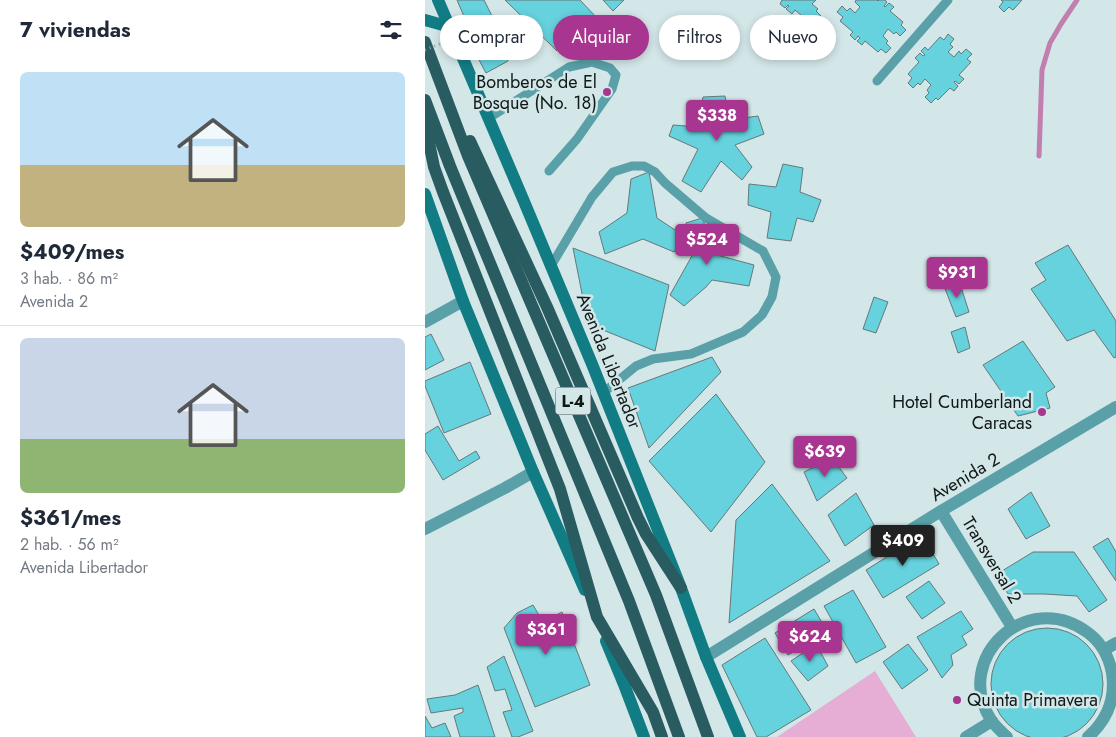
<!DOCTYPE html>
<html lang="es">
<head>
<meta charset="utf-8">
<style>
  body { margin:0; font-family:Jost,sans-serif; background:#f2f2f3; color:#1f2937; height:100vh; display:flex; flex-direction:column; font-size:19px; white-space:nowrap }
  * { box-sizing:border-box; margin:0 }
  p { font-size:16px; color:#747a83 }
  .icon { flex:none; width:28px; height:28px; fill:none; stroke:currentColor; stroke-width:2; stroke-linecap:round; stroke-linejoin:round }
  .map { position:relative; flex:1; overflow:hidden }
  .side { display:flex; flex-direction:column; background:#fff; width:425px }
  .side>* { flex:none }
  .top-card { position:absolute; left:15px; top:15px; width:475px; height:45px; display:flex; gap:10px }
  .price { position:absolute; translate:-50% -42px; padding:0 11px; border-radius:5px; background:#a8358f; color:#fff; font-size:16px; line-height:32px; filter:drop-shadow(0 1px 2px #0008) }
  .price::after { content:''; position:absolute; left:50%; top:30px; width:15px; height:11px; margin-left:-8px; background:inherit; clip-path:polygon(0 0,100% 0,50% 100%) }
  .price.on { background:#222; color:#fff }
  ul { padding:0; list-style:none }
  li { display:grid; align-content:center; gap:10px; height:265px; padding:0 20px }
  li+li { border-top:1px solid #e0e1e3 }
  li span { display:grid; place-items:center; height:155px; border-radius:8px; color:#555 }
  li>.icon { margin-inline-start:auto }
  span .icon { width:90px; height:90px; fill:#fffc; stroke-width:1 }
  li b { font-size:21px }
  h2 { display:flex; justify-content:space-between; align-items:center; height:60px; padding:0 20px; font-size:21px }
  .pill { padding:0 18px; border-radius:22px; background:#fff; box-shadow:0 2px 8px #0003; font-size:18px; line-height:45px }
  .pill.on { background:#a8358f; color:#fff }
  main { display:flex; flex:1; min-height:0 }
  .map>svg:first-child { display:block }
  .green { fill:#e6add5 }
  .lines { fill:none; stroke-linecap:round; stroke-linejoin:round }
  .stream { stroke:#c07fae; stroke-width:5 }
  .building { fill:#65d2dd; stroke:#677879 }
  .service { stroke:#59a0a8; stroke-width:9 }
  .minor { stroke:#59a0a8; stroke-width:12 }
  .secondary { stroke:#127c85; stroke-width:12 }
  .primary { stroke:#295c61; stroke-width:12 }
  .path-bridge { stroke:#93a2a4; stroke-width:3; stroke-dasharray:1 4; stroke-linecap:butt }
  .poi-dot { fill:#a8358f; stroke:#d3e6e8; stroke-width:2 }
  .labels { text-anchor:middle; dominant-baseline:central; stroke-width:5; stroke-linejoin:round; paint-order:stroke }
  .shield { fill:#d3e6e8; stroke:#4b5656; stroke-width:1 }
  .shield-label { font-size:16px; font-weight:bold; fill:#111818 }
  .poi-label { font-size:18px; fill:#111818; stroke:#d3e6e8; text-anchor:end }
  .street-label { font-size:18px; fill:#111818; stroke:#d3e6e8 }
</style>
</head>
<body>
<main>
<section class="side">
<h2>7 viviendas<svg class="icon" aria-label="filters" viewBox="0 0 24 24"><path d="M4 7h16M4 17h16"/><circle cx="9" cy="7" r="2"/><circle cx="15" cy="17" r="2"/></svg></h2>
<ul>
<li><span style="background:linear-gradient(#bfe0f5 60%,#c2b280 0)"><svg class="icon" aria-label="home" viewBox="0 0 24 24"><path d="M3 11l9-7 9 7M6 9v11h12V9"/></svg></span><div><b>$409/mes</b><p>3 hab. · 86 m²</p><p>Avenida 2</p></div></li>
<li><span style="background:linear-gradient(#c9d6e8 65%,#8fb573 0)"><svg class="icon" aria-label="home" viewBox="0 0 24 24"><path d="M3 11l9-7 9 7M6 9v11h12V9"/></svg></span><div><b>$361/mes</b><p>2 hab. · 56 m²</p><p>Avenida Libertador</p></div></li>
</ul>
</section>
<div class="map">
<svg width="691" height="737" viewBox="0 0 691 737">
  <rect width="100%" height="100%" fill="#d3e6e8"/>
  <!-- green -->
  <path class="green" d="M 450,671 L 491,737 L 352,737 Z"/>
  <g class="lines">
    <!-- stream -->
    <path class="stream" d="M 614,156 L 617,70 L 625,43 L 636,24 L 652,0"/>
  </g>
  <!-- building -->
  <g class="building">
    <path d="M 32,0 L 59,0 L 71,24 L 47,35 Z"/>
    <path d="M 80,0 L 155,0 L 171,17 L 132,51 Z"/>
    <path d="M 178,0 L 199,0 L 188,11 Z"/>
    <path d="M 357,0 L 391,0 L 387,4 L 393,9 L 391,11 L 396,16 L 391,21 L 386,17 L 383,21 L 370,10 L 367,14 L 361,9 L 364,6 L 363,5 L 360,8 L 355,4 Z"/>
    <path d="M 431,0 L 452,0 L 453,1 L 454,0 L 460,0 L 462,2 L 459,6 L 460,7 L 464,3 L 469,7 L 465,11 L 478,22 L 476,25 L 481,30 L 475,36 L 471,32 L 469,34 L 463,29 L 458,36 L 463,41 L 461,43 L 466,48 L 461,53 L 456,49 L 453,52 L 440,41 L 437,45 L 432,41 L 435,38 L 433,36 L 430,40 L 425,35 L 428,32 L 415,21 L 418,17 L 412,12 L 417,6 L 422,11 L 425,8 L 430,13 L 435,7 L 430,2 Z"/>
    <path d="M 576,0 L 597,0 L 588,10 L 584,7 L 579,12 L 574,7 L 578,2 Z"/>
    <path d="M 68,31 L 83,61 L 61,73 L 44,41 Z"/>
    <path d="M 523,34 L 529,39 L 525,44 L 528,47 L 523,52 L 529,57 L 534,51 L 536,54 L 541,49 L 547,54 L 542,59 L 546,62 L 534,75 L 539,79 L 534,84 L 530,81 L 529,82 L 533,86 L 529,91 L 525,88 L 513,100 L 511,98 L 506,103 L 500,97 L 504,93 L 502,90 L 506,85 L 500,79 L 495,85 L 493,83 L 488,88 L 483,83 L 487,78 L 483,74 L 494,62 L 490,58 L 495,53 L 498,56 L 500,55 L 496,51 L 500,47 L 503,50 L 515,37 L 519,40 Z"/>
    <path d="M 300,96 L 304,120 L 333,116 L 339,134 L 310,145 L 327,167 L 317,180 L 296,161 L 276,192 L 257,181 L 273,149 L 244,136 L 248,125 L 274,127 L 278,97 Z"/>
    <path d="M 358,164 L 378,168 L 375,192 L 396,200 L 388,222 L 372,218 L 366,241 L 342,238 L 346,212 L 323,205 L 324,184 L 351,187 Z"/>
    <path d="M 224,172 L 232,218 L 259,236 L 249,252 L 218,239 L 180,254 L 174,232 L 202,213 L 206,179 Z"/>
    <path d="M 277,218 L 292,255 L 329,265 L 324,286 L 287,280 L 281,287 L 259,306 L 245,295 L 268,254 L 261,223 Z"/>
    <path d="M 643,245 L 691,321 L 691,357 L 689,358 L 669,330 L 642,341 L 606,289 L 621,280 L 610,263 Z"/>
    <path d="M 148,248 L 244,285 L 230,351 L 163,324 Z"/>
    <path d="M 534,281 L 544,312 L 531,317 L 519,286 Z"/>
    <path d="M 449,297 L 463,302 L 451,333 L 438,329 Z"/>
    <path d="M 540,327 L 545,348 L 533,353 L 526,332 Z"/>
    <path d="M 6,334 L 19,360 L 0,370 L 0,337 Z"/>
    <path d="M 598,341 L 630,387 L 621,393 L 625,408 L 593,416 L 558,365 Z"/>
    <path d="M 287,357 L 296,372 L 224,448 L 203,388 Z"/>
    <path d="M 45,362 L 66,414 L 19,433 L 0,386 L 0,381 Z"/>
    <path d="M 291,394 L 340,462 L 286,532 L 224,461 Z"/>
    <path d="M 13,426 L 34,461 L 51,451 L 55,458 L 18,480 L 0,450 L 0,434 Z"/>
    <path d="M 407,458 L 422,478 L 392,501 L 379,472 Z"/>
    <path d="M 347,484 L 405,561 L 304,623 L 311,520 Z"/>
    <path d="M 606,492 L 625,526 L 601,539 L 583,509 Z"/>
    <path d="M 431,493 L 449,525 L 420,546 L 403,515 Z"/>
    <path d="M 497,535 L 514,564 L 458,598 L 441,570 Z"/>
    <path d="M 683,538 L 691,552 L 691,581 L 668,547 Z"/>
    <path d="M 608,552 L 649,552 L 682,600 L 664,612 L 652,596 L 619,594 L 583,594 L 572,574 Z"/>
    <path d="M 504,581 L 520,603 L 497,619 L 481,597 Z"/>
    <path d="M 428,590 L 461,647 L 431,663 L 399,606 Z"/>
    <path d="M 108,605 L 118,622 L 137,612 L 165,685 L 110,707 L 79,628 L 92,613 Z"/>
    <path d="M 389,609 L 402,631 L 363,655 L 350,633 Z"/>
    <path d="M 536,611 L 548,629 L 537,636 L 542,645 L 526,655 L 528,665 L 517,678 L 492,637 Z"/>
    <circle cx="622" cy="684" r="56"/>
    <path d="M 340,638 L 386,710 L 341,737 L 332,737 L 297,665 Z"/>
    <path d="M 391,644 L 403,666 L 383,681 L 366,661 Z"/>
    <path d="M 483,644 L 503,670 L 477,689 L 458,662 Z"/>
    <path d="M 79,656 L 108,731 L 93,737 L 87,737 L 78,712 L 87,710 L 80,689 L 70,691 L 62,667 Z"/>
    <path d="M 53,685 L 70,737 L 35,737 L 29,716 L 38,712 L 38,708 L 6,713 L 2,699 L 30,695 Z"/>
    <path d="M 0,716 L 7,728 L 20,723 L 26,737 L 0,737 Z"/>
  </g>
  <g class="lines">
    <!-- service -->
    <g class="service">
      <path d="M 452,81 L 523,0"/>
      <path d="M 64,118 L 144,67 L 167,62 L 185,68 L 191,75 L 187,89 L 152,139 L 124,171"/>
      <path d="M 126,266 L 167,197 L 188,172 L 207,166 L 219,166 L 230,172 L 240,183 L 281,218 L 338,251 L 351,277 L 347,297 L 337,315 L 318,332 L 266,354 L 228,359 L 211,366 L 178,393"/>
    </g>
    <!-- minor -->
    <g class="minor">
      <path d="M 0,322 L 38,301"/>
      <path d="M 516,511 L 587,627"/>
      <path d="M 0,529 L 80,488 L 108,472"/>
      <path d="M 679,650 L 691,643"/>
      <path d="M 281,657 L 516,511 L 691,407"/>
      <path d="M 541,737 L 567,721"/>
      <path d="M 582,737 C 577,732 570,726 566,720 C 527,658 602,588 662,632 C 676,642 684,657 687,673 C 691,699 682,720 663,737"/>
    </g>
    <!-- secondary -->
    <g class="secondary">
      <path d="M 13,0 L 98,199 L 167,364 L 256,588 L 281,657 L 315,737"/>
      <path d="M 0,20 L 25,27"/>
      <path d="M 0,194 L 38,301 L 108,472 L 160,590"/>
      <path d="M 181,641 L 200,687 L 219,737"/>
    </g>
    <!-- primary -->
    <g class="primary">
      <path d="M 0,42 L 43,156 L 231,595 L 283,737"/>
      <path d="M 0,100 L 25,166 L 204,601 L 254,737"/>
      <path d="M 3,117 L 3,138 L 9,167 L 18,192 L 135,489 L 172,617 L 228,712 L 237,737"/>
      <path d="M 45,141 L 122,307 L 213,518 L 221,534 L 256,588"/>
    </g>
    <!-- path-bridge -->
    <path class="path-bridge" d="M 0,50 L 22,41"/>
  </g>
  <!-- markers -->
  <g class="poi-dot">
    <circle cx="182" cy="92" r="5"/>
    <circle cx="617" cy="412" r="5"/>
    <circle cx="532" cy="700" r="5"/>
  </g>
  <g class="labels">
    <!-- shield labels -->
    <rect class="shield" x="130.5" y="387.5" width="35" height="27" rx="4"/>
    <g class="shield-label">
      <text x="148" y="401">L-4</text>
    </g>
    <!-- poi labels -->
    <g class="poi-label">
      <text x="172" y="82">Bomberos de El<tspan x="172" dy="21">Bosque (No. 18)</tspan></text>
      <text x="607" y="402">Hotel Cumberland<tspan x="607" dy="21">Caracas</tspan></text>
      <text x="542" y="700" text-anchor="start">Quinta Primavera</text>
    </g>
    <!-- street labels -->
    <g class="street-label">
      <text transform="translate(184 361) rotate(68)">Avenida Libertador</text>
      <text transform="translate(540 477) rotate(-31)">Avenida 2</text>
      <text transform="translate(567 560) rotate(59)">Transversal 2</text>
    </g>
  </g>
</svg>
<b class="price" style="left:292px;top:142px">$338</b>
<b class="price" style="left:282px;top:266px">$524</b>
<b class="price" style="left:532px;top:299px">$931</b>
<b class="price" style="left:400px;top:478px">$639</b>
<b class="price on" style="left:478px;top:567px">$409</b>
<b class="price" style="left:121px;top:656px">$361</b>
<b class="price" style="left:385px;top:663px">$624</b>
<div class="top-card">
<a class="pill">Comprar</a>
<a class="pill on">Alquilar</a>
<a class="pill">Filtros</a>
<a class="pill">Nuevo</a>
</div>
</div>
</main>
</body>
</html>
